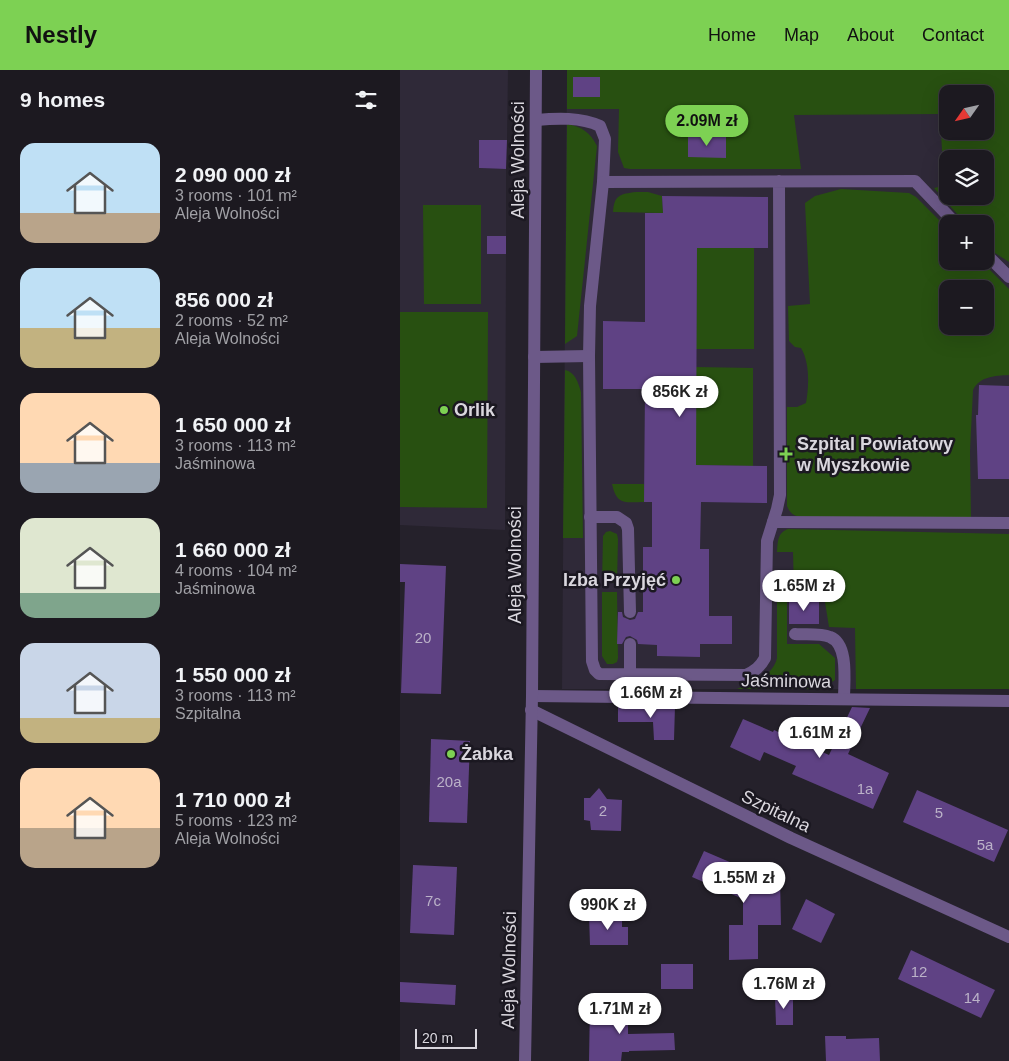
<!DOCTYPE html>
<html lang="en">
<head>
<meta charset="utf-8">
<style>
  body { margin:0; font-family:Helvetica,sans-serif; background:#252229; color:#f1f3f6; height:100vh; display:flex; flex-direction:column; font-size:19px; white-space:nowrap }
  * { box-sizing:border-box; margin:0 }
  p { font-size:16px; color:#a0a0a5 }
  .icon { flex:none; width:28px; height:28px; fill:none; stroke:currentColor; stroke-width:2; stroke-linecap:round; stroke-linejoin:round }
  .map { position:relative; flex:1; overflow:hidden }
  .sheet { display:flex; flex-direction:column; background:#1c1920; width:400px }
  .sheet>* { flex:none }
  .needle { width:32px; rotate:236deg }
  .controls { position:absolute; left:539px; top:15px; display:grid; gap:10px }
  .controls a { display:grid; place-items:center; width:55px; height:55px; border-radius:10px; background:#1c1920; box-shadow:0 5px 20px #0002,0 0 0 1px #3a383e; font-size:25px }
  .scale { position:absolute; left:15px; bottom:12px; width:62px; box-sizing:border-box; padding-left:5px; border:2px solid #dad7de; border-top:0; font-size:14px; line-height:18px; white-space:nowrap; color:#dad7de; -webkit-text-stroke:4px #1b1821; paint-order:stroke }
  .price { position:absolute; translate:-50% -42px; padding:0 11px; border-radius:18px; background:#fff; color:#222; font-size:16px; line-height:32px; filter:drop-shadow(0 1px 2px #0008) }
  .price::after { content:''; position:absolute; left:50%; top:30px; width:15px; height:11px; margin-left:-8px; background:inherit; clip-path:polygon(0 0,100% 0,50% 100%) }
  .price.on { background:#7dd153; color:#111 }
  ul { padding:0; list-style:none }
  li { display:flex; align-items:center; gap:15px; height:125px; padding:0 20px }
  li span { display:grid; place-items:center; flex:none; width:140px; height:100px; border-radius:15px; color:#555 }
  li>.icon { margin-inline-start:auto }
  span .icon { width:60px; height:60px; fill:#fffc; stroke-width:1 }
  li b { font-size:21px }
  h2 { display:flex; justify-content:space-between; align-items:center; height:60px; padding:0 20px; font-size:21px }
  header { display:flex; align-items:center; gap:30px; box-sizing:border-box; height:70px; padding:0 25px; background:#7dd153; color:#111 }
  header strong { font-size:24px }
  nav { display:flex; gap:28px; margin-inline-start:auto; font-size:18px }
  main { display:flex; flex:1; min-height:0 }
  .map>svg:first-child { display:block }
  .built { fill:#2f2938; fill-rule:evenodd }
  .green { fill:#285011; fill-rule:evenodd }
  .building { fill:#5f4284 }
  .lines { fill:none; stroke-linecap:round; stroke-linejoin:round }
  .service { stroke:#6c5988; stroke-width:12 }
  .minor { stroke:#6c5988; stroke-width:12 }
  .tertiary { stroke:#6c5988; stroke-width:12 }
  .poi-dot { fill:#7dd153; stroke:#1b1821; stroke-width:2 }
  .labels { text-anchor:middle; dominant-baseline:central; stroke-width:5; stroke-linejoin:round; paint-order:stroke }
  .number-label { font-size:15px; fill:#bbb2c8 }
  .street-label { font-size:18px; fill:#dad7de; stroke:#1b1821 }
  .poi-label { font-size:18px; font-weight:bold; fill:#dad7de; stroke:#1b1821; text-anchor:start }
</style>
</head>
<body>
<header>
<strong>Nestly</strong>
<nav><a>Home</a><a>Map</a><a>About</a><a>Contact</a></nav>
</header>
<main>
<section class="sheet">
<h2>9 homes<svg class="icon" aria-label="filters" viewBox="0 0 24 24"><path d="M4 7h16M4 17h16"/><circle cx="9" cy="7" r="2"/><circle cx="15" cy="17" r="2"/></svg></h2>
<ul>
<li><span style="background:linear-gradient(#bfe0f5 70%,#b9a48a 0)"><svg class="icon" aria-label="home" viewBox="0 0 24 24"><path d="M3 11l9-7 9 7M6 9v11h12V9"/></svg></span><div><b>2 090 000 zł</b><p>3 rooms · 101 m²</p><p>Aleja Wolności</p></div></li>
<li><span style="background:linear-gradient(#bfe0f5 60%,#c2b280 0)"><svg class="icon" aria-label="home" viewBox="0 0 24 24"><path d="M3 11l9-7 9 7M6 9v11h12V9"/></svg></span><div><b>856 000 zł</b><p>2 rooms · 52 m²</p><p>Aleja Wolności</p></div></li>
<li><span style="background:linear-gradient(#ffd9b3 70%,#9aa5b1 0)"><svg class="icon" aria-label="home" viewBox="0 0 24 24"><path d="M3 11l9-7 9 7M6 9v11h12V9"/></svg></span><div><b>1 650 000 zł</b><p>3 rooms · 113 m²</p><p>Jaśminowa</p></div></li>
<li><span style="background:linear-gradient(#dfe7d0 75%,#7fa58c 0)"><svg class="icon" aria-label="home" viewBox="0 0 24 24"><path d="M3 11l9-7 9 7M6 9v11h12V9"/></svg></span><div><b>1 660 000 zł</b><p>4 rooms · 104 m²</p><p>Jaśminowa</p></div></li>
<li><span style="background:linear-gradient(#c9d6e8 75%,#c2b280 0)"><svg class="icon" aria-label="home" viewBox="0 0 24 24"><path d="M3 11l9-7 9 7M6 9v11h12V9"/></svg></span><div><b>1 550 000 zł</b><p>3 rooms · 113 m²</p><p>Szpitalna</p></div></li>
<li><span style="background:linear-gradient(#ffd9b3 60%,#b9a48a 0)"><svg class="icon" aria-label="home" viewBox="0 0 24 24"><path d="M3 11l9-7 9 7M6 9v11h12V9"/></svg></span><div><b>1 710 000 zł</b><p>5 rooms · 123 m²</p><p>Aleja Wolności</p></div></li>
</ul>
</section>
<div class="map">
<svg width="609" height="991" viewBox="0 0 609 991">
  <rect width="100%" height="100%" fill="#25212b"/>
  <!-- built -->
  <g class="built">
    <path d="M 0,0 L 108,0 L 107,70 L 80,70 L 79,98 L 106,99 L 106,166 L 87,166 L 87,184 L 106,184 L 105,460 L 0,455 Z"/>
    <path d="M 167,0 L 609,0 L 609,619 L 162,619 ZM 548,24 L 585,24 L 585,61 L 548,61 ZM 548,89 L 585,89 L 585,126 L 548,126 ZM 548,154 L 585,154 L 585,191 L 548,191 ZM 548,219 L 585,219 L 585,256 L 548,256 Z"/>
  </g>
  <!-- green -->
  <g class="green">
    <path d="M 167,0 L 609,0 L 609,192 L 595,183 L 585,173 L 585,154 L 566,154 L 534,118 L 547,115 L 548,126 L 585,126 L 585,89 L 548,89 L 547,115 L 543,98 L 540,44 L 394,45 L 401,99 L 230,99 L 224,98 L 218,82 L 219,39 L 167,39 ZM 548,24 L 585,24 L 585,61 L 548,61 Z"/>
    <path d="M 167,54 C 182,57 190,62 197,76 L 177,266 L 165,274 Z"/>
    <path d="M 441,119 L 509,123 L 516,127 L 547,158 L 548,191 L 581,191 L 609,219 L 609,305 C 595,306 580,306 573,320 L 570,381 L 571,447 L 404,447 C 394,446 391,445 387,436 L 387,337 L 397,337 L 406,333 C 409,316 410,293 401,278 L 395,277 L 389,271 L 388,236 L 410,234 L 405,133 L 415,126 ZM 548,219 L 585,219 L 585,256 L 548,256 Z"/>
    <path d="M 236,122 L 248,122 L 262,126 L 263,143 L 213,142 C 214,125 220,124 236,122 Z"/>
    <path d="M 23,135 L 81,135 L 81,234 L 24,234 Z"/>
    <path d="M 297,178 L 354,178 L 354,279 L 296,279 Z"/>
    <path d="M 0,242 L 88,242 L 87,438 L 0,437 Z"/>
    <path d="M 296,297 L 353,298 L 353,396 L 296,395 Z"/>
    <path d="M 165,300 C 175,302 178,312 181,322 L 183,468 L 163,468 Z"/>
    <path d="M 212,414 L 244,414 L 245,432 C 225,432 217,436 212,414 Z"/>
    <path d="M 388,459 L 609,464 L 609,619 L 456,619 L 455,558 L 429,557 L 424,526 L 387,528 L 387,574 L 419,574 L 435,588 L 435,610 L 422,619 L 337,619 C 353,613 373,606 377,588 L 377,521 L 394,521 L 393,482 L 377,482 C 378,472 377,463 388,459 Z"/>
    <path d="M 210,461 L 217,464 L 218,469 L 217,513 L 202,513 L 203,466 L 206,462 Z"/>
    <path d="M 202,522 L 217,522 L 218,588 L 217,592 L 213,594 L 207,594 L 202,586 Z"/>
  </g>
  <!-- building -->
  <g class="building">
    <rect x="173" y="7" width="27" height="20"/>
    <path d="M 288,67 L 326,67 L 326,88 L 288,87 Z"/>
    <path d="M 79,70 L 107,70 L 106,99 L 79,98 Z"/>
    <path d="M 262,126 L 368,127 L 368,178 L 297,178 L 296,395 L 367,396 L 367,433 L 301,432 L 300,479 L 309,479 L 309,546 L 332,546 L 332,574 L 300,574 L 300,587 L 257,586 L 257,575 L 238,574 L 237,570 L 230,566 L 226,567 L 222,574 L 217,574 L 218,542 L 222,542 L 223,547 L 230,550 L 235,549 L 238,542 L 243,542 L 243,477 L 252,477 L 252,432 L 244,432 L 245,319 L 203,319 L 203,251 L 245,252 L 245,143 L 263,143 Z"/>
    <rect x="87" y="166" width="19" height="18"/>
    <path d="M 579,315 L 609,316 L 609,409 L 578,409 L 576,345 L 578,345 Z"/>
    <path d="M 0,494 L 46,496 L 41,624 L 1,623 L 5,512 L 0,512 Z"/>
    <rect x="389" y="529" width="30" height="25"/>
    <path d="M 218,635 L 275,636 L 274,670 L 254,670 L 253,652 L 218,652 Z"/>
    <path d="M 452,637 L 470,638 L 448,684 L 489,703 L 473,739 L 392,704 L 396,696 L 364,682 L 360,691 L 330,677 L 343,649 L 373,662 L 374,660 L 429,685 Z"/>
    <path d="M 31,669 L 70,671 L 67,753 L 29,752 Z"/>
    <path d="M 199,718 L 207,729 L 222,730 L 221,761 L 191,760 L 190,751 L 184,750 L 184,728 L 190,728 Z"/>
    <path d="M 517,720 L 608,760 L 594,792 L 503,752 Z"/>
    <path d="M 304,781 L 332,793 L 325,809 L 380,808 L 381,855 L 344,855 L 358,855 L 358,889 L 329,890 L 329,855 L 343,855 L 343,829 L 292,807 Z"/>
    <path d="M 13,795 L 57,797 L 54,865 L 10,863 Z"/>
    <path d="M 406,829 L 435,844 L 421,873 L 392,859 Z"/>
    <path d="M 189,845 L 222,845 L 222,857 L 228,857 L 228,875 L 190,875 Z"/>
    <path d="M 511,880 L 595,920 L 581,948 L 498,909 Z"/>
    <rect x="261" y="894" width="32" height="25"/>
    <path d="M 0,912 L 56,915 L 55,935 L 0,932 Z"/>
    <path d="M 375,926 L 393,926 L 393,955 L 376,955 Z"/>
    <path d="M 190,934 L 221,934 L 221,946 L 228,946 L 228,964 L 274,963 L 275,980 L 229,981 L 229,982 L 222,982 L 221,991 L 189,991 Z"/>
    <path d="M 425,966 L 446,966 L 446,969 L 479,968 L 480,991 L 426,991 Z"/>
  </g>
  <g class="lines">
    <!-- service -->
    <g class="service">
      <path d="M 136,50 C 157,48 181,47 200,56 L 205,69 L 203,112"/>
      <path d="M 379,111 L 380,425 L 377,439 L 367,471 L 365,588 C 360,597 355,601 346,605 L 199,604 L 195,600 L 192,591 L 189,286 L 190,236 L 203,112 L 515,111 L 556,154"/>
      <path d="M 585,183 L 609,207"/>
      <path d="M 134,287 L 189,286"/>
      <path d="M 190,447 L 217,447 L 226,453 L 228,459 L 230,542"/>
      <path d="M 373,452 L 609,453"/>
      <path d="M 395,564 C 406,565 420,563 430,567 C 449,574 444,612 444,629"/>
      <path d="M 230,574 L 230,605"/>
    </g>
    <!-- minor -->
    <g class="minor">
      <path d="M 132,626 L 609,631"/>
      <path d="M 131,640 L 391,768 L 609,867"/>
    </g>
    <!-- tertiary -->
    <path class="tertiary" d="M 125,991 L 132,626 L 136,0"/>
  </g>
  <!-- markers -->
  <g class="poi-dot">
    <circle cx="44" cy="340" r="5"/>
    <path d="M383.5 376.5h5v5h5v5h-5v5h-5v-5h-5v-5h5z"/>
    <circle cx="276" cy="510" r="5"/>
    <circle cx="51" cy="684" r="5"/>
  </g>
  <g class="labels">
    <!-- number labels -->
    <g class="number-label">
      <text x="23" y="567">20</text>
      <text x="49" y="711">20a</text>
      <text x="465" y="718">1a</text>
      <text x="203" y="740">2</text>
      <text x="539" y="742">5</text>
      <text x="585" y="774">5a</text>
      <text x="33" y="830">7c</text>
      <text x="519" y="901">12</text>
      <text x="572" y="927">14</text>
    </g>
    <!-- street labels -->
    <g class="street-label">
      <text transform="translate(118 90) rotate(-90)">Aleja Wolności</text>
      <text transform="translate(115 495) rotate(-90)">Aleja Wolności</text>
      <text transform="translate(386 611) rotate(1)">Jaśminowa</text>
      <text transform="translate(376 741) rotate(26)">Szpitalna</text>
      <text transform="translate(109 900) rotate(-89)">Aleja Wolności</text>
    </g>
    <!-- poi labels -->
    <g class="poi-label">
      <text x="54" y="340">Orlik</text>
      <text x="397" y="374">Szpital Powiatowy<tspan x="397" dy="21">w Myszkowie</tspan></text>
      <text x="266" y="510" text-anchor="end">Izba Przyjęć</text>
      <text x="61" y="684">Żabka</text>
    </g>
  </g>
</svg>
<div class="controls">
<a><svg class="needle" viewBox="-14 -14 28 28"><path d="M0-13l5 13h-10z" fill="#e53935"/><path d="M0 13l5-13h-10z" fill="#a0a0a5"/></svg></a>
<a><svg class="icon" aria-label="layers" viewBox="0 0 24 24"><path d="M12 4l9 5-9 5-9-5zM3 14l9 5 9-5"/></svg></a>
<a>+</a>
<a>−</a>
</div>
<div class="scale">20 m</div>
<b class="price on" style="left:307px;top:77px">2.09M zł</b>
<b class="price" style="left:280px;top:348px">856K zł</b>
<b class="price" style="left:404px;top:542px">1.65M zł</b>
<b class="price" style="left:251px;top:649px">1.66M zł</b>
<b class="price" style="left:420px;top:689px">1.61M zł</b>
<b class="price" style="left:344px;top:834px">1.55M zł</b>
<b class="price" style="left:208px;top:861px">990K zł</b>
<b class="price" style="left:384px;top:940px">1.76M zł</b>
<b class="price" style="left:220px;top:965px">1.71M zł</b>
</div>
</main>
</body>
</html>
